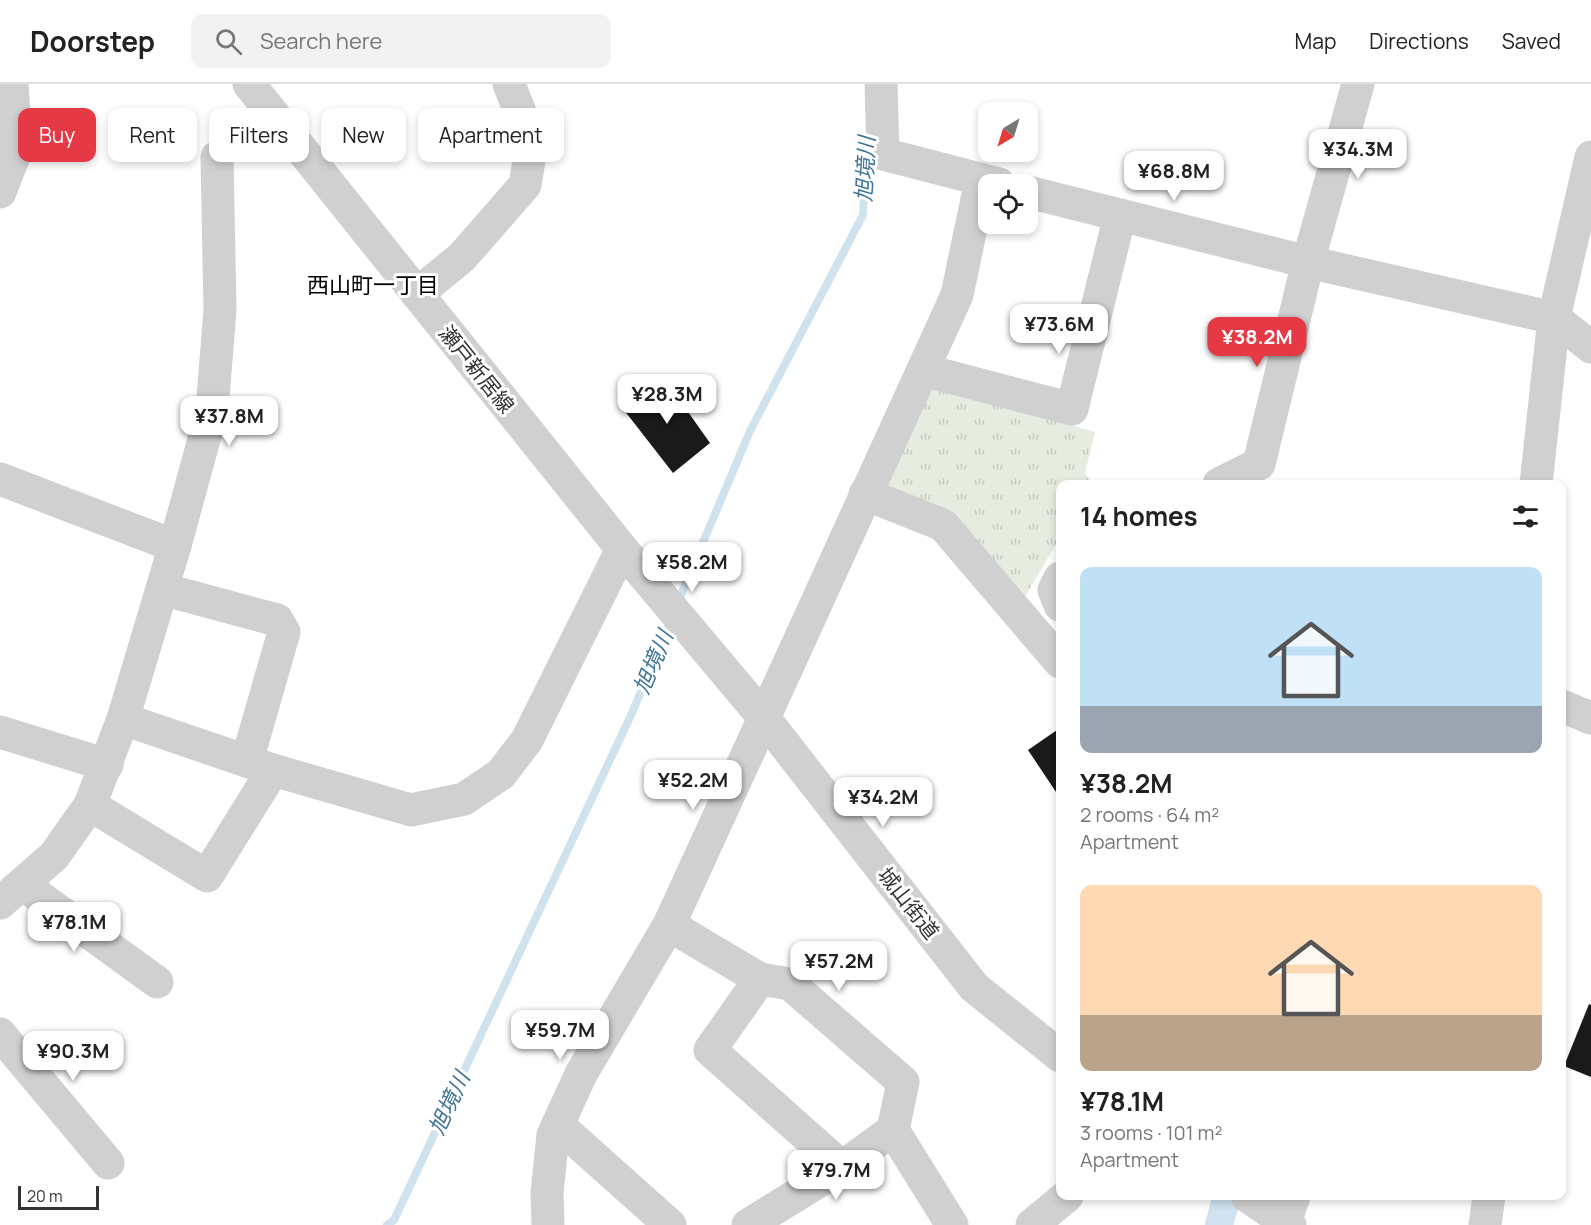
<!DOCTYPE html>
<html lang="en">
<head>
<meta charset="utf-8">
<style>
  body { margin:0; font-family:Manrope,"Noto Sans JP",sans-serif; background:#f2f2f2; color:#222; height:100vh; display:flex; flex-direction:column; font-size:22px; white-space:nowrap }
  * { box-sizing:border-box; margin:0 }
  p { font-size:20px; color:#767676 }
  .icon { flex:none; width:33px; height:33px; fill:none; stroke:currentColor; stroke-width:2; stroke-linecap:round; stroke-linejoin:round }
  .map { position:relative; flex:1; overflow:hidden }
  .side { position:absolute; left:1056px; top:396px; width:510px; height:720px; display:flex; flex-direction:column; background:#fff; border-radius:12px; box-shadow:0 3px 9px #0003 }
  .side>* { flex:none }
  .banner { position:absolute; left:18px; top:24px; width:570px; height:54px; display:flex; gap:12px }
  .needle { width:39px; rotate:218deg }
  .tools { position:absolute; left:978px; top:18px; display:grid; gap:12px }
  .tools a { display:grid; place-items:center; width:60px; height:60px; border-radius:12px; background:#fff; box-shadow:0 3px 9px #0003; font-size:30px }
  .scale { position:absolute; left:18px; bottom:15px; width:81px; box-sizing:border-box; padding-left:6px; border:3px solid #333; border-top:0; font-size:16px; line-height:21px; white-space:nowrap; color:#333; -webkit-text-stroke:4px #fff; paint-order:stroke }
  .price { position:absolute; translate:-50% -51px; padding:0 14px; border-radius:12px; background:#fff; color:#222; font-size:20px; line-height:39px; filter:drop-shadow(0 2px 3px #0008) }
  .price::after { content:''; position:absolute; left:50%; top:36px; width:18px; height:14px; margin-left:-9px; background:inherit; clip-path:polygon(0 0,100% 0,50% 100%) }
  .price.on { background:#e63946; color:#fff }
  ul { padding:0; list-style:none }
  li { display:grid; align-content:center; gap:12px; height:318px; padding:0 24px }
  li span { display:grid; place-items:center; height:186px; border-radius:12px; color:#555 }
  li>.icon { margin-inline-start:auto }
  span .icon { width:108px; height:108px; fill:#fffc; stroke-width:1 }
  li b { font-size:26px }
  h2 { display:flex; justify-content:space-between; align-items:center; height:72px; padding:0 24px; font-size:26px }
  .chip { padding:0 21px; border-radius:12px; background:#fff; box-shadow:0 3px 9px #0003; font-size:21px; line-height:54px }
  .chip.on { background:#e63946; color:#fff }
  header { display:flex; align-items:center; gap:36px; box-sizing:border-box; height:84px; padding:0 30px; background:#fff; border-bottom:2px solid #e0e0e0 }
  header strong { font-size:28px }
  nav { display:flex; gap:33px; margin-inline-start:auto; font-size:21px }
  .search { width:420px; height:54px; background:#f2f2f2; display:flex; align-items:center; gap:15px; box-sizing:border-box; padding:0 21px; border-radius:12px; color:#767676; font-size:22px }
  .map>svg:first-child { display:block }
  .grass { fill:url(#grass-tufts) }
  .lines { fill:none; stroke-linecap:round; stroke-linejoin:round }
  .stream { stroke:#cfe2ee; stroke-width:8 }
  .canal { stroke:#cfe2ee; stroke-width:28 }
  .building { fill:#1a1a1a }
  .minor { stroke:#d0d0d0; stroke-width:33 }
  .tertiary { stroke:#d0d0d0; stroke-width:33 }
  .labels { text-anchor:middle; dominant-baseline:central; stroke-width:6; stroke-linejoin:round; paint-order:stroke }
  .street-label { font-size:21px; fill:#333; stroke:#fff }
  .water-label { font-size:22px; font-style:italic; fill:#3f7597; stroke:#fff }
  .neighbourhood-label { font-size:22px; fill:#000; stroke:#fff }
</style>
</head>
<body>
<header>
<strong>Doorstep</strong>
<div class="search"><svg class="icon" aria-label="search" viewBox="0 0 24 24"><circle cx="10" cy="10" r="6"/><path d="M15 15l6 6"/></svg>Search here</div>
<nav><a>Map</a><a>Directions</a><a>Saved</a></nav>
</header>
<div class="map">
<svg width="1591" height="1141" viewBox="0 0 1591 1141">
  <defs>
    <pattern id="grass-tufts" width="24" height="20" patternUnits="userSpaceOnUse" patternTransform="scale(1.5)"><rect width="24" height="20" fill="#e6ecdf"/><path d="M3 7l-1-3M5 7V3M7 7l1-3M15 17l-1-3M17 17v-4M19 17l1-3" fill="none" stroke="#c6cbc0"/></pattern>
  </defs>
  <rect width="100%" height="100%" fill="#fff"/>
  <!-- grass -->
  <path class="grass" d="M 923,298 L 1095,348 L 1085,389 L 1092,400 L 1060,400 L 1060,459 L 1055,462 L 1023,516 L 878,405 Z"/>
  <g class="lines">
    <!-- stream -->
    <g class="stream">
      <path d="M 677,520 L 750,347 L 863,131 L 867,53"/>
      <path d="M 387,1141 L 394,1136 L 632,629 L 671,535"/>
    </g>
    <!-- canal -->
    <path class="canal" d="M 1219,1141 L 1227,1112"/>
  </g>
  <!-- building -->
  <g class="building">
    <path d="M 662,291 L 710,359 L 673,389 L 624,326 Z"/>
    <path d="M 1060,644 L 1060,714 L 1028,666 Z"/>
    <path d="M 1589,920 L 1591,921 L 1591,993 L 1564,982 Z"/>
  </g>
  <g class="lines">
    <!-- minor -->
    <g class="minor">
      <path d="M 881,0 L 883,70 L 999,100"/>
      <path d="M 0,108 L 16,67 L 12,0"/>
      <path d="M 1028,108 L 1308,178 L 1554,234 L 1591,263"/>
      <path d="M 417,210 L 462,173 L 525,101 L 532,59 L 509,0"/>
      <path d="M 923,286 L 1072,325 L 1120,131"/>
      <path d="M 0,395 L 175,462"/>
      <path d="M 1219,400 L 1259,380 L 1308,178 L 1358,0"/>
      <path d="M 1536,400 L 1554,234 L 1591,73"/>
      <path d="M 865,410 L 943,441 L 1060,578"/>
      <path d="M 1060,494 L 1054,506 L 1060,521"/>
      <path d="M 162,505 L 277,536 L 284,548 L 247,677"/>
      <path d="M 1562,622 L 1591,634"/>
      <path d="M 764,634 L 957,211 L 981,96"/>
      <path d="M 123,635 L 273,686 L 411,726 L 464,715 L 501,690 L 527,656 L 622,465"/>
      <path d="M 0,648 L 107,681"/>
      <path d="M 90,721 L 207,792 L 273,686"/>
      <path d="M 22,800 L 157,898"/>
      <path d="M 0,819 L 54,772 L 90,721 L 123,635 L 176,458 L 212,326 L 220,226 L 217,73"/>
      <path d="M 669,841 L 760,895 L 790,900 L 903,998 L 893,1046 L 842,1083 L 748,1141"/>
      <path d="M 760,895 L 710,966 L 842,1083"/>
      <path d="M 0,950 L 108,1079"/>
      <path d="M 558,1041 L 670,1141"/>
      <path d="M 893,1046 L 952,1141"/>
      <path d="M 1032,1141 L 1067,1112"/>
      <path d="M 1284,1141 L 1294,1112"/>
      <path d="M 1485,1141 L 1489,1112"/>
    </g>
    <!-- tertiary -->
    <g class="tertiary">
      <path d="M 249,0 L 622,465 L 764,634 L 974,903 L 1060,972"/>
      <path d="M 1247,1112 L 1290,1141"/>
      <path d="M 548,1141 L 547,1109 L 553,1051 L 581,990 L 669,841 L 764,634"/>
    </g>
  </g>
  <g class="labels">
    <!-- street labels -->
    <g class="street-label">
      <text transform="translate(477 285) rotate(51)">瀬戸新居線</text>
      <text transform="translate(909 819) rotate(52)">城山街道</text>
    </g>
    <!-- water labels -->
    <g class="water-label">
      <text transform="translate(865 85) rotate(-87)">旭境川</text>
      <text transform="translate(653 578) rotate(-67)">旭境川</text>
      <text transform="translate(449 1019) rotate(-65)">旭境川</text>
    </g>
    <!-- neighbourhood labels -->
    <g class="neighbourhood-label">
      <text x="373" y="201">西山町一丁目</text>
    </g>
  </g>
</svg>
<div class="tools">
<a><svg class="needle" viewBox="-14 -14 28 28"><path d="M0-13l5 13h-10z" fill="#e53935"/><path d="M0 13l5-13h-10z" fill="#767676"/></svg></a>
<a><svg class="icon" aria-label="locate" viewBox="0 0 24 24"><circle cx="12" cy="12" r="6"/><path d="M12 2v4M12 18v4M2 12h4M18 12h4"/></svg></a>
</div>
<div class="scale">20 m</div>
<b class="price" style="left:1358px;top:96px">¥34.3M</b>
<b class="price" style="left:1174px;top:118px">¥68.8M</b>
<b class="price" style="left:1059px;top:271px">¥73.6M</b>
<b class="price on" style="left:1257px;top:284px">¥38.2M</b>
<b class="price" style="left:667px;top:341px">¥28.3M</b>
<b class="price" style="left:229px;top:363px">¥37.8M</b>
<b class="price" style="left:692px;top:509px">¥58.2M</b>
<b class="price" style="left:693px;top:727px">¥52.2M</b>
<b class="price" style="left:883px;top:744px">¥34.2M</b>
<b class="price" style="left:74px;top:869px">¥78.1M</b>
<b class="price" style="left:839px;top:908px">¥57.2M</b>
<b class="price" style="left:560px;top:977px">¥59.7M</b>
<b class="price" style="left:73px;top:998px">¥90.3M</b>
<b class="price" style="left:836px;top:1117px">¥79.7M</b>
<div class="banner">
<a class="chip on">Buy</a>
<a class="chip">Rent</a>
<a class="chip">Filters</a>
<a class="chip">New</a>
<a class="chip">Apartment</a>
</div>
<section class="side">
<h2>14 homes<svg class="icon" aria-label="filters" viewBox="0 0 24 24"><path d="M4 7h16M4 17h16"/><circle cx="9" cy="7" r="2"/><circle cx="15" cy="17" r="2"/></svg></h2>
<ul>
<li><span style="background:linear-gradient(#bfe0f5 75%,#9aa5b1 0)"><svg class="icon" aria-label="home" viewBox="0 0 24 24"><path d="M3 11l9-7 9 7M6 9v11h12V9"/></svg></span><div><b>¥38.2M</b><p>2 rooms · 64 m²</p><p>Apartment</p></div></li>
<li><span style="background:linear-gradient(#ffd9b3 70%,#b9a48a 0)"><svg class="icon" aria-label="home" viewBox="0 0 24 24"><path d="M3 11l9-7 9 7M6 9v11h12V9"/></svg></span><div><b>¥78.1M</b><p>3 rooms · 101 m²</p><p>Apartment</p></div></li>
</ul>
</section>
</div>
</body>
</html>
